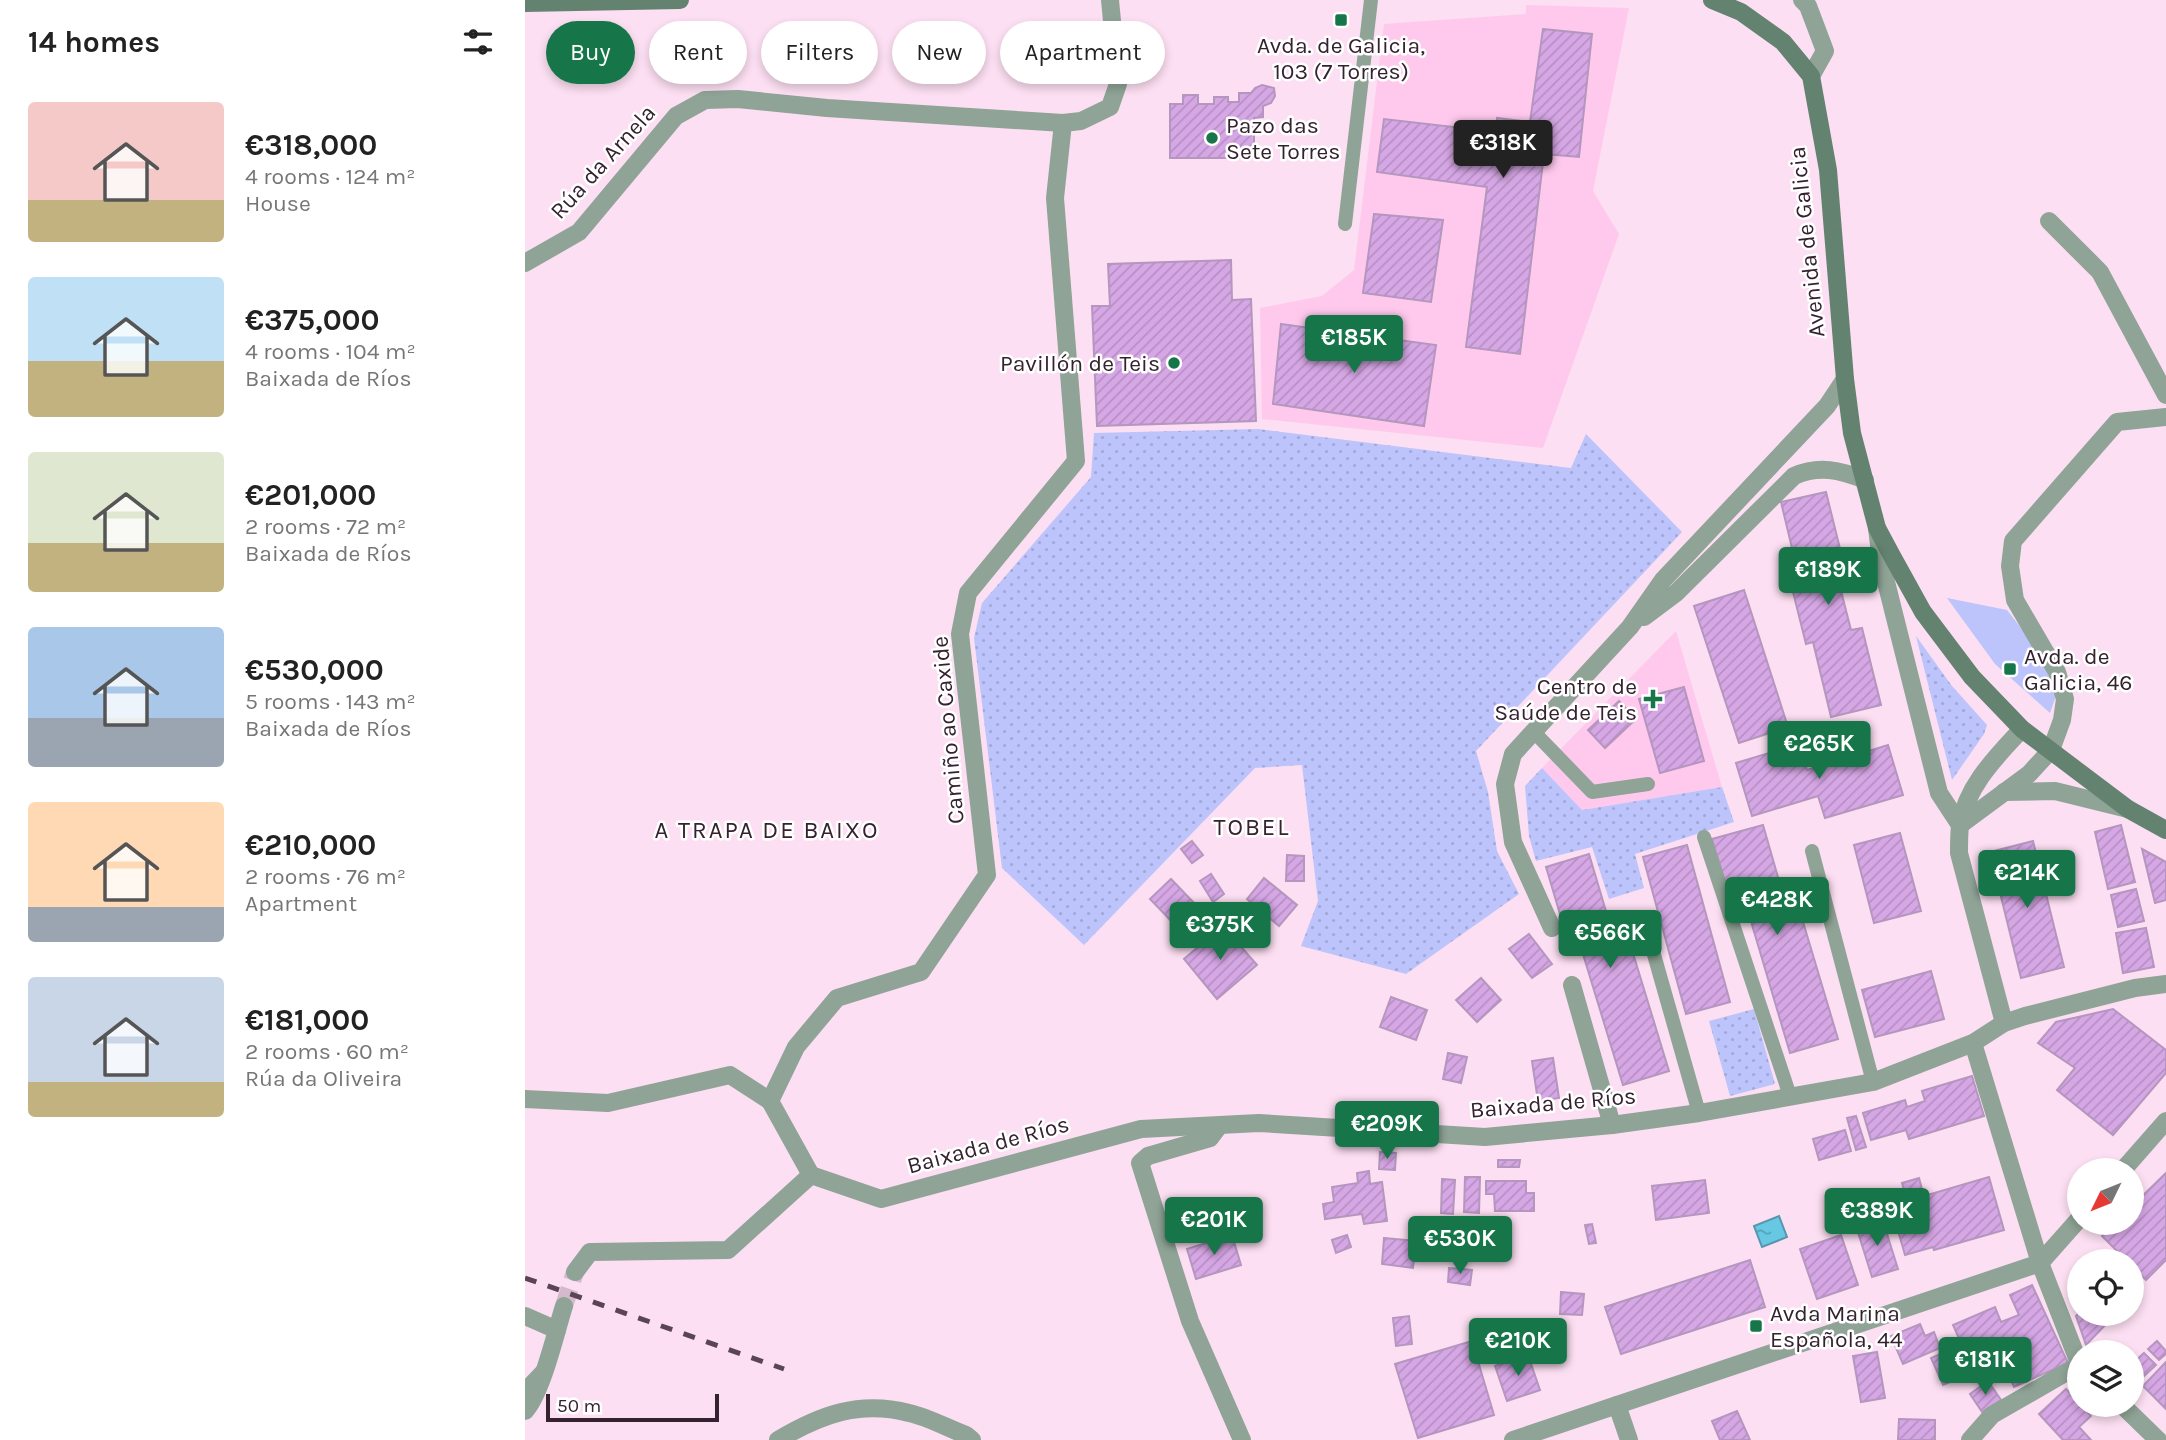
<!DOCTYPE html>
<html lang="en">
<head>
<meta charset="utf-8">
<style>
  body { margin:0; font-family:Karla,sans-serif; background:#f6f6f6; color:#222; height:100vh; display:flex; flex-direction:column; font-size:26px; white-space:nowrap }
  * { box-sizing:border-box; margin:0 }
  p { font-size:23px; color:#767676 }
  .icon { flex:none; width:38px; height:38px; fill:none; stroke:currentColor; stroke-width:2; stroke-linecap:round; stroke-linejoin:round }
  .map { position:relative; flex:1; overflow:hidden }
  .panel { display:flex; flex-direction:column; background:#fff; width:525px }
  .panel>* { flex:none }
  .hud { position:absolute; left:21px; top:21px; width:665px; height:63px; display:flex; gap:14px }
  .needle { width:46px; rotate:227deg }
  .buttons { position:absolute; left:1542px; top:1158px; display:grid; gap:14px }
  .buttons a { display:grid; place-items:center; width:77px; height:77px; border-radius:50%; background:#fff; box-shadow:0 4px 10px #0003; font-size:35px }
  .scale { position:absolute; left:21px; bottom:18px; width:173px; box-sizing:border-box; padding-left:7px; border:4px solid #34222f; border-top:0; font-size:19px; line-height:24px; white-space:nowrap; color:#34222f; -webkit-text-stroke:5px #fff; paint-order:stroke }
  .price { position:absolute; translate:-50% -60px; padding:0 16px; border-radius:7px; background:#17754a; color:#fff; font-size:23px; line-height:46px; filter:drop-shadow(0 2px 4px #0008) }
  .price::after { content:''; position:absolute; left:50%; top:42px; width:21px; height:16px; margin-left:-10px; background:inherit; clip-path:polygon(0 0,100% 0,50% 100%) }
  .price.active { background:#222; color:#fff }
  ul { padding:0; list-style:none }
  li { display:flex; align-items:center; gap:21px; height:175px; padding:0 28px }
  li span { display:grid; place-items:center; flex:none; width:196px; height:140px; border-radius:7px; color:#555 }
  li>.icon { margin-inline-start:auto }
  span .icon { width:84px; height:84px; fill:#fffc; stroke-width:1 }
  li b { font-size:30px }
  h2 { display:flex; justify-content:space-between; align-items:center; height:84px; padding:0 28px; font-size:30px }
  .pill { padding:0 24px; border-radius:32px; background:#fff; box-shadow:0 4px 10px #0003; font-size:24px; line-height:63px }
  .pill.active { background:#17754a; color:#fff }
  main { display:flex; flex:1; min-height:0 }
  .map>svg:first-child { display:block }
  .built { fill:#ffc9ee }
  .grass { fill:url(#grass-dots) }
  .park { fill:#bcc4fb }
  .water { fill:url(#water-ripples); stroke:#5796ac; stroke-width:2 }
  .building { fill:url(#building-hatch); stroke:#b496be; stroke-width:2 }
  .lines { fill:none; stroke-linecap:round; stroke-linejoin:round }
  .street-tunnel { stroke:#d4b9cb; stroke-width:18; stroke-dasharray:18 9; stroke-linecap:butt }
  .lane { stroke:#8fa396; stroke-width:14 }
  .street { stroke:#8fa396; stroke-width:18 }
  .secondary { stroke:#63826f; stroke-width:18 }
  .rail { stroke:#594553; stroke-width:5; stroke-dasharray:12 12; stroke-linecap:butt }
  .poi-dot { fill:#17754a; stroke:#fff; stroke-width:2.5 }
  .labels { text-anchor:middle; dominant-baseline:central; stroke-width:5; stroke-linejoin:round; paint-order:stroke }
  .poi-label { font-size:23px; fill:#34222f; stroke:#fff; text-anchor:start }
  .street-label { font-size:23px; fill:#34222f; stroke:#fff }
  .neighbourhood-label { font-size:24px; letter-spacing:2px; fill:#34222f; stroke:#fff }
</style>
</head>
<body>
<main>
<section class="panel">
<h2>14 homes<svg class="icon" aria-label="filters" viewBox="0 0 24 24"><path d="M4 7h16M4 17h16"/><circle cx="9" cy="7" r="2"/><circle cx="15" cy="17" r="2"/></svg></h2>
<ul>
<li><span style="background:linear-gradient(#f6c9c9 70%,#c2b280 0)"><svg class="icon" aria-label="home" viewBox="0 0 24 24"><path d="M3 11l9-7 9 7M6 9v11h12V9"/></svg></span><div><b>€318,000</b><p>4 rooms · 124 m²</p><p>House</p></div></li>
<li><span style="background:linear-gradient(#bfe0f5 60%,#c2b280 0)"><svg class="icon" aria-label="home" viewBox="0 0 24 24"><path d="M3 11l9-7 9 7M6 9v11h12V9"/></svg></span><div><b>€375,000</b><p>4 rooms · 104 m²</p><p>Baixada de Ríos</p></div></li>
<li><span style="background:linear-gradient(#dfe7d0 65%,#c2b280 0)"><svg class="icon" aria-label="home" viewBox="0 0 24 24"><path d="M3 11l9-7 9 7M6 9v11h12V9"/></svg></span><div><b>€201,000</b><p>2 rooms · 72 m²</p><p>Baixada de Ríos</p></div></li>
<li><span style="background:linear-gradient(#a9c7e8 65%,#9aa5b1 0)"><svg class="icon" aria-label="home" viewBox="0 0 24 24"><path d="M3 11l9-7 9 7M6 9v11h12V9"/></svg></span><div><b>€530,000</b><p>5 rooms · 143 m²</p><p>Baixada de Ríos</p></div></li>
<li><span style="background:linear-gradient(#ffd9b3 75%,#9aa5b1 0)"><svg class="icon" aria-label="home" viewBox="0 0 24 24"><path d="M3 11l9-7 9 7M6 9v11h12V9"/></svg></span><div><b>€210,000</b><p>2 rooms · 76 m²</p><p>Apartment</p></div></li>
<li><span style="background:linear-gradient(#c9d6e8 75%,#c2b280 0)"><svg class="icon" aria-label="home" viewBox="0 0 24 24"><path d="M3 11l9-7 9 7M6 9v11h12V9"/></svg></span><div><b>€181,000</b><p>2 rooms · 60 m²</p><p>Rúa da Oliveira</p></div></li>
</ul>
</section>
<div class="map">
<svg width="1641" height="1440" viewBox="0 0 1641 1440">
  <defs>
    <pattern id="grass-dots" width="8" height="8" patternUnits="userSpaceOnUse" patternTransform="scale(1.75)"><rect width="8" height="8" fill="#bcc4fb"/><path d="M2 2h.1M6 6h.1" fill="none" stroke="#a2a8d7" stroke-width="1.8" stroke-linecap="round"/></pattern>
    <pattern id="water-ripples" width="26" height="14" patternUnits="userSpaceOnUse" patternTransform="scale(1.75)"><rect width="26" height="14" fill="#66c8e2"/><path d="M2 4q2-2 4 0t4 0M15 11q2-2 4 0t4 0" fill="none" stroke="#55a2b8"/></pattern>
    <pattern id="building-hatch" width="6" height="6" patternUnits="userSpaceOnUse" patternTransform="scale(1.75)"><rect width="6" height="6" fill="#d6a7e5"/><path d="M-1 1l2-2M0 6l6-6M5 7l2-2" fill="none" stroke="#b88fc5"/></pattern>
  </defs>
  <rect width="100%" height="100%" fill="#fcdff2"/>
  <!-- built -->
  <g class="built">
    <path d="M 1001,5 L 1104,8 L 1068,191 L 1094,234 L 1018,448 L 737,419 L 735,308 L 797,296 L 829,270 L 859,24 L 1001,14 Z"/>
    <path d="M 1151,631 L 1197,787 L 1057,810 L 1017,768 Z"/>
  </g>
  <!-- grass -->
  <g class="grass">
    <path d="M 733,429 L 1046,468 L 1061,434 L 1157,532 L 951,751 L 963,792 L 972,851 L 994,894 L 881,974 L 776,946 L 793,901 L 777,765 L 730,768 L 559,945 L 477,868 L 449,638 L 457,603 L 566,477 L 569,433 Z"/>
    <path d="M 1391,636 L 1427,686 L 1462,725 L 1459,734 L 1427,780 Z"/>
    <path d="M 1017,768 L 1057,810 L 1197,787 L 1209,822 L 1110,854 L 1119,888 L 1084,899 L 1067,847 L 1011,861 L 1004,836 L 1000,786 Z"/>
    <path d="M 1229,1009 L 1250,1084 L 1205,1096 L 1184,1021 Z"/>
  </g>
  <!-- park -->
  <path class="park" d="M 1422,598 L 1482,610 L 1500,633 L 1524,673 L 1531,696 L 1525,713 L 1470,664 Z"/>
  <!-- water -->
  <path class="water" d="M 1254,1216 L 1262,1237 L 1237,1247 L 1229,1226 Z"/>
  <!-- building -->
  <g class="building">
    <path d="M 1018,29 L 1067,34 L 1054,157 L 1019,154 L 995,354 L 941,347 L 962,187 L 852,172 L 859,119 L 972,132 L 972,118 L 1005,122 Z"/>
    <path d="M 737,85 L 749,88 L 750,96 L 746,103 L 738,106 L 738,117 L 729,118 L 729,158 L 645,158 L 645,104 L 658,104 L 658,95 L 673,95 L 673,104 L 689,104 L 689,97 L 703,97 L 703,102 L 714,102 L 714,93 L 726,93 L 730,88 Z"/>
    <path d="M 849,214 L 918,220 L 906,302 L 838,293 Z"/>
    <path d="M 706,260 L 707,300 L 726,299 L 731,421 L 572,426 L 567,306 L 585,306 L 583,264 Z"/>
    <path d="M 756,324 L 911,345 L 899,426 L 748,404 Z"/>
    <path d="M 1301,492 L 1323,581 L 1314,583 L 1326,630 L 1337,628 L 1356,705 L 1306,717 L 1288,642 L 1281,644 L 1267,588 L 1276,586 L 1256,502 Z"/>
    <path d="M 1219,590 L 1263,727 L 1214,743 L 1169,606 Z"/>
    <path d="M 1159,687 L 1179,761 L 1135,773 L 1114,699 Z"/>
    <path d="M 1094,701 L 1111,719 L 1080,748 L 1063,730 Z"/>
    <path d="M 1274,744 L 1282,770 L 1363,745 L 1378,795 L 1300,818 L 1293,796 L 1227,816 L 1211,763 Z"/>
    <path d="M 1238,825 L 1259,898 L 1270,895 L 1313,1039 L 1265,1053 L 1222,908 L 1209,912 L 1187,839 Z"/>
    <path d="M 1596,825 L 1610,882 L 1583,889 L 1570,832 Z"/>
    <path d="M 1375,833 L 1396,911 L 1349,923 L 1329,845 Z"/>
    <path d="M 667,841 L 678,855 L 667,863 L 656,849 Z"/>
    <path d="M 1508,841 L 1539,967 L 1496,978 L 1465,852 Z"/>
    <path d="M 1162,845 L 1205,1002 L 1161,1014 L 1118,857 Z"/>
    <path d="M 1617,849 L 1641,862 L 1641,900 L 1630,903 Z"/>
    <path d="M 1064,854 L 1083,918 L 1096,914 L 1144,1071 L 1098,1085 L 1050,928 L 1040,931 L 1021,867 Z"/>
    <path d="M 762,855 L 779,856 L 779,881 L 761,881 Z"/>
    <path d="M 686,874 L 699,894 L 688,902 L 675,881 Z"/>
    <path d="M 739,878 L 772,905 L 754,926 L 722,899 Z"/>
    <path d="M 646,879 L 672,906 L 651,926 L 625,899 Z"/>
    <path d="M 1611,889 L 1619,921 L 1593,927 L 1586,895 Z"/>
    <path d="M 698,926 L 732,965 L 692,999 L 659,959 Z"/>
    <path d="M 1621,928 L 1629,967 L 1598,973 L 1591,933 Z"/>
    <path d="M 1004,934 L 1027,964 L 1007,978 L 984,949 Z"/>
    <path d="M 1406,971 L 1419,1019 L 1350,1037 L 1337,990 Z"/>
    <path d="M 956,978 L 976,1000 L 952,1022 L 931,1000 Z"/>
    <path d="M 866,997 L 902,1010 L 891,1040 L 855,1027 Z"/>
    <path d="M 1588,1009 L 1641,1050 L 1641,1073 L 1588,1135 L 1532,1090 L 1550,1068 L 1513,1043 L 1531,1022 Z"/>
    <path d="M 923,1053 L 942,1057 L 936,1083 L 918,1079 Z"/>
    <path d="M 1028,1058 L 1034,1098 L 1013,1101 L 1007,1061 Z"/>
    <path d="M 1447,1076 L 1459,1116 L 1384,1139 L 1381,1130 L 1346,1140 L 1338,1113 L 1380,1100 L 1382,1107 L 1400,1101 L 1397,1091 Z"/>
    <path d="M 1331,1116 L 1341,1147 L 1331,1150 L 1322,1118 Z"/>
    <path d="M 1320,1130 L 1326,1151 L 1294,1160 L 1288,1139 Z"/>
    <path d="M 855,1152 L 871,1153 L 870,1170 L 854,1169 Z"/>
    <path d="M 973,1160 L 995,1160 L 994,1167 L 973,1167 Z"/>
    <path d="M 844,1171 L 845,1184 L 857,1182 L 862,1221 L 839,1224 L 837,1214 L 800,1219 L 798,1204 L 809,1202 L 807,1187 L 833,1183 L 832,1173 Z"/>
    <path d="M 1641,1173 L 1641,1260 L 1621,1280 L 1606,1265 L 1606,1262 L 1603,1262 L 1577,1236 L 1590,1223 L 1606,1223 L 1606,1207 Z"/>
    <path d="M 940,1177 L 955,1177 L 954,1213 L 939,1212 Z"/>
    <path d="M 1464,1177 L 1479,1230 L 1409,1250 L 1408,1247 L 1380,1255 L 1368,1213 L 1384,1208 L 1377,1183 L 1394,1178 L 1399,1196 Z"/>
    <path d="M 917,1179 L 930,1180 L 928,1214 L 916,1213 Z"/>
    <path d="M 1180,1180 L 1184,1213 L 1131,1220 L 1127,1186 Z"/>
    <path d="M 961,1181 L 1001,1181 L 1001,1193 L 1009,1193 L 1009,1211 L 970,1211 L 969,1194 L 961,1194 Z"/>
    <path d="M 1357,1218 L 1373,1269 L 1347,1277 L 1331,1226 Z"/>
    <path d="M 1067,1224 L 1071,1243 L 1064,1244 L 1060,1225 Z"/>
    <path d="M 707,1235 L 716,1265 L 671,1279 L 662,1249 Z"/>
    <path d="M 822,1235 L 826,1247 L 811,1253 L 807,1240 Z"/>
    <path d="M 1316,1235 L 1333,1285 L 1292,1299 L 1275,1249 Z"/>
    <path d="M 859,1238 L 891,1241 L 888,1268 L 857,1264 Z"/>
    <path d="M 1225,1260 L 1240,1307 L 1096,1354 L 1080,1307 Z"/>
    <path d="M 924,1268 L 947,1270 L 945,1285 L 923,1282 Z"/>
    <path d="M 1507,1285 L 1543,1363 L 1489,1387 L 1483,1373 L 1466,1381 L 1460,1367 L 1418,1385 L 1406,1358 L 1437,1345 L 1428,1325 L 1470,1307 L 1476,1322 L 1494,1315 L 1485,1295 Z"/>
    <path d="M 1036,1292 L 1059,1294 L 1057,1315 L 1035,1314 Z"/>
    <path d="M 1554,1313 L 1554,1314 L 1591,1314 L 1561,1345 L 1551,1316 Z"/>
    <path d="M 884,1316 L 887,1344 L 871,1346 L 868,1318 Z"/>
    <path d="M 1395,1324 L 1400,1336 L 1409,1332 L 1415,1348 L 1378,1364 L 1366,1336 Z"/>
    <path d="M 947,1341 L 969,1415 L 893,1438 L 870,1364 Z"/>
    <path d="M 1632,1341 L 1641,1351 L 1641,1354 L 1634,1360 L 1623,1349 Z"/>
    <path d="M 1352,1352 L 1360,1398 L 1336,1402 L 1328,1356 Z"/>
    <path d="M 1619,1353 L 1631,1365 L 1619,1376 L 1607,1364 Z"/>
    <path d="M 1003,1355 L 1015,1390 L 982,1401 L 970,1366 Z"/>
    <path d="M 1641,1362 L 1641,1409 L 1618,1386 Z"/>
    <path d="M 1463,1381 L 1476,1400 L 1457,1412 L 1445,1394 Z"/>
    <path d="M 1541,1389 L 1566,1416 L 1554,1427 L 1566,1440 L 1538,1440 L 1514,1414 Z"/>
    <path d="M 1212,1411 L 1225,1440 L 1195,1440 L 1187,1421 Z"/>
    <path d="M 1374,1419 L 1410,1420 L 1410,1440 L 1373,1440 Z"/>
  </g>
  <g class="lines">
    <!-- street-tunnel -->
    <path class="street-tunnel" d="M 39,1306 L 50,1272"/>
    <!-- lane -->
    <g class="lane">
      <path d="M 820,224 L 846,0"/>
      <path d="M 1008,731 L 1067,792 L 1123,784"/>
      <path d="M 1179,837 L 1265,1096"/>
      <path d="M 1287,851 L 1348,1082"/>
      <path d="M 1122,930 L 1174,1113"/>
      <path d="M 0,1389 L 18,1370"/>
    </g>
    <!-- street -->
    <g class="street">
      <path d="M 1277,0 L 1283,6 L 1300,51 L 1286,76"/>
      <path d="M 1524,221 L 1575,272 L 1641,395"/>
      <path d="M 0,263 L 54,232 L 151,116 L 180,100 L 213,99 L 302,108 L 538,123 L 556,121 L 585,107 L 593,84 L 585,0"/>
      <path d="M 1352,528 L 1356,562 L 1414,793 L 1435,825"/>
      <path d="M 1119,617 L 1151,593 L 1269,476 C 1294,465 1315,470 1340,480"/>
      <path d="M 1479,792 L 1530,791 L 1603,809"/>
      <path d="M 1435,825 L 1504,774 L 1526,750 L 1537,720 L 1540,699 L 1532,672 L 1490,600 L 1485,566 L 1488,541 L 1592,422 L 1641,417"/>
      <path d="M 1027,928 L 988,842 L 980,784 L 988,754 L 1105,627 L 1138,580 L 1302,406 L 1320,379"/>
      <path d="M 1047,985 L 1087,1125"/>
      <path d="M 1479,1023 L 1434,853 C 1434,844 1434,834 1435,826 C 1441,786 1472,756 1497,729"/>
      <path d="M 1448,1043 L 1515,1263 L 1554,1363"/>
      <path d="M 0,1099 L 83,1103 L 205,1075 L 245,1101"/>
      <path d="M 694,1126 L 685,1138 L 623,1156 L 615,1163 L 665,1321 L 717,1440"/>
      <path d="M 1597,1171 L 1641,1121"/>
      <path d="M 286,1175 L 356,1199 L 616,1129 L 734,1123 L 960,1137 L 1087,1125 L 1174,1113 L 1348,1082 L 1448,1043 L 1479,1023 L 1500,1016 L 1610,988 L 1641,984"/>
      <path d="M 286,1175 L 245,1101 L 271,1047 L 312,998 L 396,972 L 462,875 L 435,634 L 443,593 L 551,461 L 530,198 L 538,123"/>
      <path d="M 50,1272 L 65,1252 L 203,1250 L 286,1175"/>
      <path d="M 0,1316 L 32,1330"/>
      <path d="M 1092,1405 L 1104,1440"/>
      <path d="M 1597,1405 L 1633,1440"/>
      <path d="M 0,1411 C 17,1393 31,1331 39,1306"/>
      <path d="M 253,1440 C 295,1415 334,1400 384,1413 C 403,1417 422,1428 441,1435 L 447,1440"/>
      <path d="M 988,1440 L 1515,1263 L 1554,1219"/>
      <path d="M 1445,1440 L 1467,1415 L 1554,1365"/>
    </g>
    <!-- secondary -->
    <g class="secondary">
      <path d="M 1187,0 L 1216,12 L 1258,42 L 1286,76 L 1303,170 L 1320,379 L 1327,433 L 1352,528 L 1367,556 L 1398,612 L 1447,677 L 1497,729 L 1603,809 L 1641,830"/>
      <path d="M 0,3 L 155,0"/>
    </g>
    <!-- rail -->
    <path class="rail" d="M 0,1278 L 259,1369"/>
  </g>
  <!-- markers -->
  <g class="poi-dot">
    <rect x="809" y="13" width="14" height="14" rx="3.5"/>
    <circle cx="687" cy="138" r="7"/>
    <circle cx="649" cy="363" r="7"/>
    <rect x="1478" y="662" width="14" height="14" rx="3.5"/>
    <path d="M1124.5 688.5h7v7h7v7h-7v7h-7v-7h-7v-7h7z"/>
    <rect x="1224" y="1319" width="14" height="14" rx="3.5"/>
  </g>
  <g class="labels">
    <!-- poi labels -->
    <g class="poi-label">
      <text x="816" y="45" text-anchor="middle">Avda. de Galicia,<tspan x="816" dy="26">103 (7 Torres)</tspan></text>
      <text x="701" y="125">Pazo das<tspan x="701" dy="26">Sete Torres</tspan></text>
      <text x="635" y="363" text-anchor="end">Pavillón de Teis</text>
      <text x="1499" y="656">Avda. de<tspan x="1499" dy="26">Galicia, 46</tspan></text>
      <text x="1112" y="686" text-anchor="end">Centro de<tspan x="1112" dy="26">Saúde de Teis</tspan></text>
      <text x="1245" y="1313">Avda Marina<tspan x="1245" dy="26">Española, 44</tspan></text>
    </g>
    <!-- street labels -->
    <g class="street-label">
      <text transform="translate(78 162) rotate(-48)">Rúa da Arnela</text>
      <text transform="translate(1282 242) rotate(-96)">Avenida de Galicia</text>
      <text transform="translate(423 730) rotate(-95)">Camiño ao Caxide</text>
      <text transform="translate(1028 1103) rotate(-5)">Baixada de Ríos</text>
      <text transform="translate(463 1145) rotate(-15)">Baixada de Ríos</text>
    </g>
    <!-- neighbourhood labels -->
    <g class="neighbourhood-label">
      <text x="727" y="827">TOBEL</text>
      <text x="242" y="830">A TRAPA DE BAIXO</text>
    </g>
  </g>
</svg>
<div class="buttons">
<a><svg class="needle" viewBox="-14 -14 28 28"><path d="M0-13l5 13h-10z" fill="#e53935"/><path d="M0 13l5-13h-10z" fill="#767676"/></svg></a>
<a><svg class="icon" aria-label="locate" viewBox="0 0 24 24"><circle cx="12" cy="12" r="6"/><path d="M12 2v4M12 18v4M2 12h4M18 12h4"/></svg></a>
<a><svg class="icon" aria-label="layers" viewBox="0 0 24 24"><path d="M12 4l9 5-9 5-9-5zM3 14l9 5 9-5"/></svg></a>
</div>
<div class="scale">50 m</div>
<b class="price active" style="left:978px;top:180px">€318K</b>
<b class="price" style="left:829px;top:375px">€185K</b>
<b class="price" style="left:1303px;top:607px">€189K</b>
<b class="price" style="left:1294px;top:781px">€265K</b>
<b class="price" style="left:1502px;top:910px">€214K</b>
<b class="price" style="left:1252px;top:937px">€428K</b>
<b class="price" style="left:695px;top:962px">€375K</b>
<b class="price" style="left:1085px;top:970px">€566K</b>
<b class="price" style="left:862px;top:1161px">€209K</b>
<b class="price" style="left:1352px;top:1248px">€389K</b>
<b class="price" style="left:689px;top:1257px">€201K</b>
<b class="price" style="left:935px;top:1276px">€530K</b>
<b class="price" style="left:993px;top:1378px">€210K</b>
<b class="price" style="left:1460px;top:1397px">€181K</b>
<div class="hud">
<a class="pill active">Buy</a>
<a class="pill">Rent</a>
<a class="pill">Filters</a>
<a class="pill">New</a>
<a class="pill">Apartment</a>
</div>
</div>
</main>
</body>
</html>
